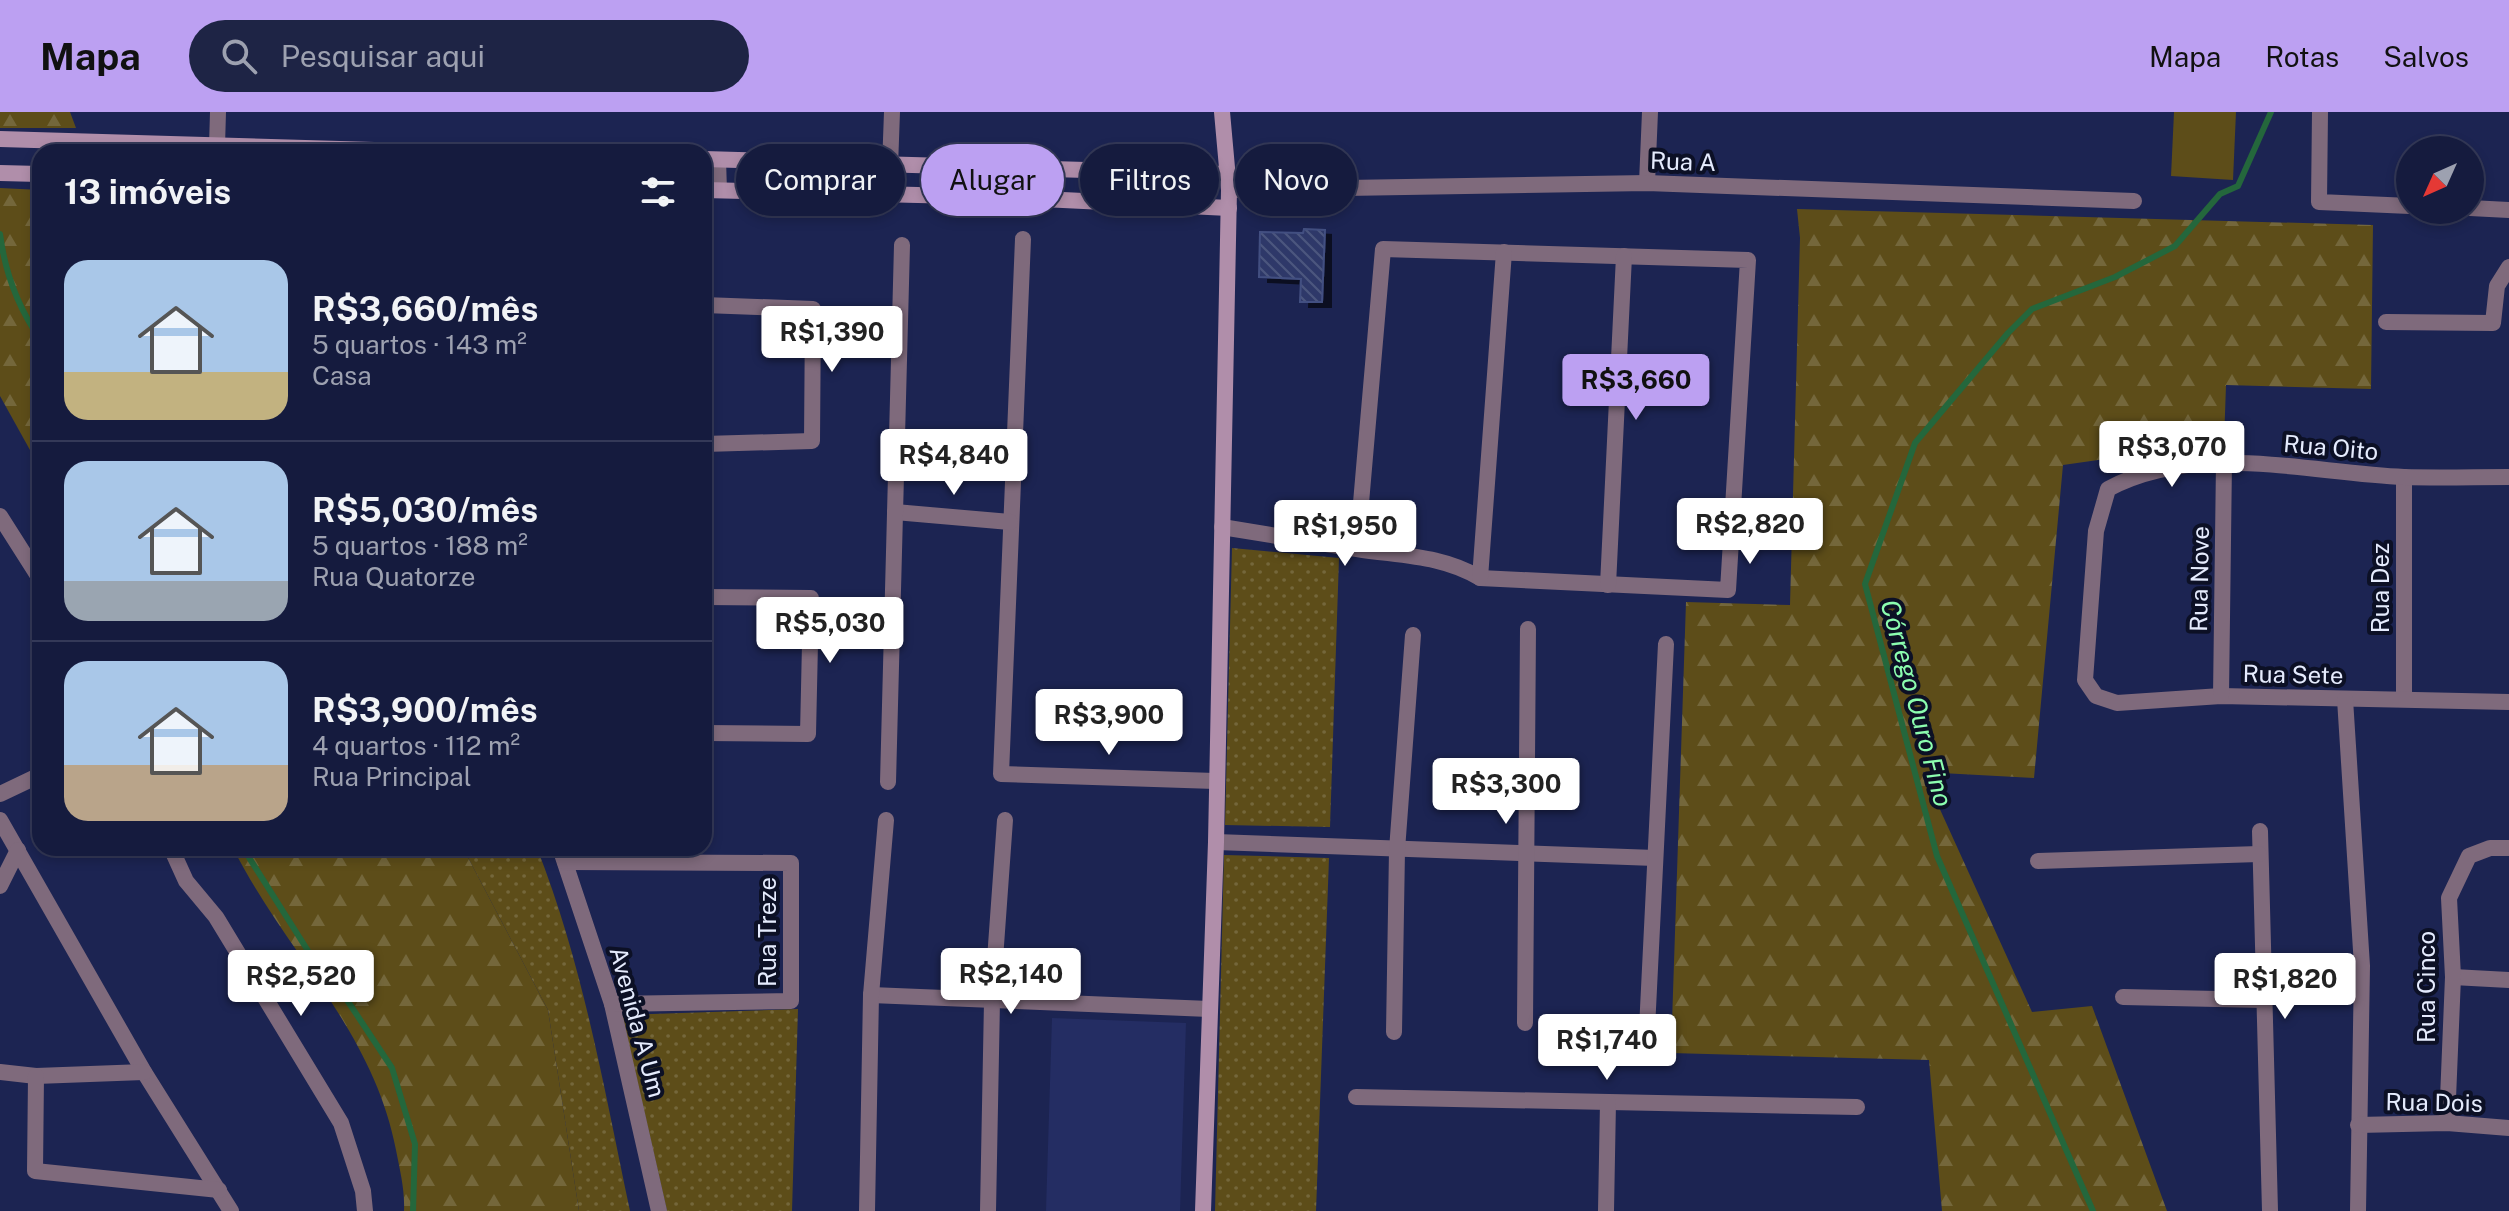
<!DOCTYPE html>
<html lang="pt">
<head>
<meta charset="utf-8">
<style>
  body { margin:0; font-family:"Public Sans",sans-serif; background:#1e2445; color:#f1f3f6; height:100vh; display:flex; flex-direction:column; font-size:30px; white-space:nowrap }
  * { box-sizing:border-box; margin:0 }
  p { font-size:26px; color:#9da1b0 }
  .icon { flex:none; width:44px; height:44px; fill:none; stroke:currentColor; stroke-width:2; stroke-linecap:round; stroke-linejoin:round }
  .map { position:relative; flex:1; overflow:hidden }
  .sheet { position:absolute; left:32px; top:32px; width:680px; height:712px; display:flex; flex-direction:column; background:#151b3e; border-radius:24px; box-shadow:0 4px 12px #0003,0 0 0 2px #343958 }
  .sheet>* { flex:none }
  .top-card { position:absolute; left:736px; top:32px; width:760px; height:72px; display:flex; gap:16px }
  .needle { width:52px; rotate:225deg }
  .controls { position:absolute; left:2396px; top:24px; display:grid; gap:16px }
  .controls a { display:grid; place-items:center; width:88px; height:88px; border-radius:50%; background:#151b3e; box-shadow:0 4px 12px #0003,0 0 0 2px #343958; font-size:40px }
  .price { position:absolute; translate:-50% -68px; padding:0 18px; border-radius:8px; background:#fff; color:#222; font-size:26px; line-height:52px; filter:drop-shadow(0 2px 4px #0008) }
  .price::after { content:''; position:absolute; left:50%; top:48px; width:24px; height:18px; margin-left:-12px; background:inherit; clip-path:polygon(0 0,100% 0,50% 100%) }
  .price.current { background:#bca0f2; color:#111 }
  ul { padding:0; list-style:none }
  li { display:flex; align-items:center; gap:24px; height:200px; padding:0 32px }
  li+li { border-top:2px solid #343958 }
  li span { display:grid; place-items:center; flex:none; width:224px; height:160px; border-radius:24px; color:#555 }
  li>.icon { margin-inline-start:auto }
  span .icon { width:96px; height:96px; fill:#fffc; stroke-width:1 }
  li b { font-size:34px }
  h2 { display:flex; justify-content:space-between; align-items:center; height:96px; padding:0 32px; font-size:34px }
  .pill { padding:0 28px; border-radius:36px; background:#151b3e; box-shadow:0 4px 12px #0003,0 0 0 2px #343958; font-size:28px; line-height:72px }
  .pill.current { background:#bca0f2; color:#111 }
  header { display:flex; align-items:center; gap:48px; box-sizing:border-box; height:112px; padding:0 40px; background:#bca0f2; color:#111 }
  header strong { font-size:38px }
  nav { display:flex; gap:44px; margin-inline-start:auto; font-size:28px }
  .search { width:560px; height:72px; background:#1e2445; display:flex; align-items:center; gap:20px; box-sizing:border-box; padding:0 28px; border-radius:44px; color:#9da1b0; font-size:30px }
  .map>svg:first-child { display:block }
  .built { fill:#242d63 }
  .grass { fill:url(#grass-dots) }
  .forest { fill:url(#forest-firs) }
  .pitch { fill:#5d4d19 }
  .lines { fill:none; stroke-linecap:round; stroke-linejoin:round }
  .stream { stroke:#24673c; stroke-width:6 }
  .building { fill:url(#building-back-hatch); stroke:#434f81; stroke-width:2; filter:url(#shadow) }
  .street { stroke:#7f6a7c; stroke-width:16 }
  .secondary { stroke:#b08eaa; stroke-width:16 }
  .labels { text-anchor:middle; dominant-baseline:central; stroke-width:8; stroke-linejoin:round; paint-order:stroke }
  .street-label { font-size:24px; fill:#e5ebfd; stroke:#0c1025 }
  .water-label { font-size:26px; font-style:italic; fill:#8cfeaf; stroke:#0c1025 }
</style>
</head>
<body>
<header>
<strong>Mapa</strong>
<div class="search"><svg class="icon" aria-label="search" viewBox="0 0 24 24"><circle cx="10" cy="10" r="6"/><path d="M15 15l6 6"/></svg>Pesquisar aqui</div>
<nav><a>Mapa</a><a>Rotas</a><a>Salvos</a></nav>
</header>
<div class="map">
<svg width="2509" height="1099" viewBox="0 0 2509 1099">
  <defs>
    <pattern id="grass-dots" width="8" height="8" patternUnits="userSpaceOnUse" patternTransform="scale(2)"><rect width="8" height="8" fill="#5d4d19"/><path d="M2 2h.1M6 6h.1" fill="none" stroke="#74673b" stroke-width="1.8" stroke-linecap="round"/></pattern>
    <pattern id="forest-firs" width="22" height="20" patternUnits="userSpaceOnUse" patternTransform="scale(2)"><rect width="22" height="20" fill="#5d4d19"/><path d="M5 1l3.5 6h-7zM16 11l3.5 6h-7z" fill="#74673b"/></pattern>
    <pattern id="building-back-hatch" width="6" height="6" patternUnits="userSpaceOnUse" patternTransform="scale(2)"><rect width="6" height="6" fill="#2e3969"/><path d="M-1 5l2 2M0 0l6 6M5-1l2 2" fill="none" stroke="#4c567f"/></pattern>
    <filter id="shadow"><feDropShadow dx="9" dy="5" stdDeviation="0" flood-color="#0009"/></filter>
  </defs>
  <rect width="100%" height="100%" fill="#1c2452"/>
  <!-- built -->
  <path class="built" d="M 1052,906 L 1186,911 L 1180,1099 L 1046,1099 Z"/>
  <!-- grass -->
  <g class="grass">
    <path d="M 1232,436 L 1339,446 L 1330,715 L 1225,713 Z"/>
    <path d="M 463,736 L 537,736 C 583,853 604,976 630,1099 L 579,1099 L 548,898 Z"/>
    <path d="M 1224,743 L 1329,746 L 1316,1099 L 1215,1099 Z"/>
    <path d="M 798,897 L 792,1099 L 667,1099 L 622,903 Z"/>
  </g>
  <!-- forest -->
  <g class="forest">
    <path d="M 0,0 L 70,0 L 76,16 L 0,16 Z"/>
    <path d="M 0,76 L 40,78 L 40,356 L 0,284 Z"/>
    <path d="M 1797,97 L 2373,113 L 2371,277 L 2226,273 L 2224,330 L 2063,353 L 2034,666 L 1923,660 L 2032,900 L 2092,894 L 2167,1099 L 1942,1099 L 1929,948 L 1671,941 L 1686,490 L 1790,493 L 1800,126 Z"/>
    <path d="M 233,736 L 463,736 L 548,898 L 579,1099 L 404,1099 C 405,1078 400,1059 396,1038 C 373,918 286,841 233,736 Z"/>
  </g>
  <!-- pitch -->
  <path class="pitch" d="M 2174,0 L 2236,0 L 2233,68 L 2171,64 Z"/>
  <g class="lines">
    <!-- stream -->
    <g class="stream">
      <path d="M 0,122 C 5,161 17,194 40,227"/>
      <path d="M 243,736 L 310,842 L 345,885 L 392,956 L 415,1032 L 413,1099"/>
      <path d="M 2093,1099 L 1937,744 L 1865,472 L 1915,331 L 2008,221 L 2032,197 L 2115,165 L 2175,134 L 2220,82 L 2238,74 L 2271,0"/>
    </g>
  </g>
  <!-- building -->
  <path class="building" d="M 1304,117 L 1325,118 L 1322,190 L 1300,190 L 1301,167 L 1259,165 L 1260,120 L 1303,121 Z"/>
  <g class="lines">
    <!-- street -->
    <g class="street">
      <path d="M 2320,0 L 2319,90 L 2410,94"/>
      <path d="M 217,34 L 218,0"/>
      <path d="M 718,48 L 719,78"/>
      <path d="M 1647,71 L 1650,0"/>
      <path d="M 1229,78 L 1647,71 L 2134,89"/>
      <path d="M 889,82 L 892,0"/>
      <path d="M 2470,96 L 2509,98"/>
      <path d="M 1023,127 L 1001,662 L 1215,669"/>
      <path d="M 704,193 L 813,197 L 812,329 L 704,332"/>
      <path d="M 2386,210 L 2493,211 L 2497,174 L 2509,155"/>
      <path d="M 2404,365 L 2404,586"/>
      <path d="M 2509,365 C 2474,365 2439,366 2404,365 C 2307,361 2198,329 2108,377 L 2096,419 L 2085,568 L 2096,584 L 2117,591 L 2221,584 L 2509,590"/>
      <path d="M 895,400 L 1010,410"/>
      <path d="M 0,404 L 40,467"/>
      <path d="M 1222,415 L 1357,437 C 1400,444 1442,443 1480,466 L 1728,478 L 1748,148 L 1383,137 L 1357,437"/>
      <path d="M 1480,466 L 1504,140"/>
      <path d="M 1608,473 L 1624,144"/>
      <path d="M 704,485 L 811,486 L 808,622 L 704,621"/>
      <path d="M 2221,584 L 2224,350"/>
      <path d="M 2345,587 L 2362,854 L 2358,1099"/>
      <path d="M 888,670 L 902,133"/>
      <path d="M 0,682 L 40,663"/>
      <path d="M 0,708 L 144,960 L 231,1099"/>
      <path d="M 2260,719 L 2270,1099"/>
      <path d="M 1216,730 L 1655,746"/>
      <path d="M 171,736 L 186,769 L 216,805 L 341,1011 L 363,1079 L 365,1099"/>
      <path d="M 560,736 L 612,892 L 659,1099"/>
      <path d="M 2038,749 L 2259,742"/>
      <path d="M 565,750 L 791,751 L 791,889 L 612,892"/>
      <path d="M 0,774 L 18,738"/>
      <path d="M 2453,865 L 2509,868"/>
      <path d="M 871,883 L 1209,897"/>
      <path d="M 2123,885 L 2265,888"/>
      <path d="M 1525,911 L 1528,517"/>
      <path d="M 1647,917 L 1666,532"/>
      <path d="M 1394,920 L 1397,738 L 1413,523"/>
      <path d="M 0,960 L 36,964 L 144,960"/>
      <path d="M 36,964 L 35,1059 L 219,1078"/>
      <path d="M 1356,985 L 1857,995"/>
      <path d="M 2447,1011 L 2453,865 L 2449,786 L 2469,744 L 2490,736 L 2509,736"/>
      <path d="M 2358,1013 L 2447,1011 L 2509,1016"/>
      <path d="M 867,1099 L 871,883 L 886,708"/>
      <path d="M 988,1099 L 992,889 L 1005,708"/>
      <path d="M 1606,1099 L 1608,990"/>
    </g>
    <!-- secondary -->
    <g class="secondary">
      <path d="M 0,27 L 443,40"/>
      <path d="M 704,47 L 1227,62"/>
      <path d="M 0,61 L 40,62"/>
      <path d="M 704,78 L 1001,85 L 1229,96"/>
      <path d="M 1203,1099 L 1216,730 L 1229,78 L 1222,0"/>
    </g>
  </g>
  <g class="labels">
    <!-- street labels -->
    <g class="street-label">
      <text transform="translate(1683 49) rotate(2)">Rua A</text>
      <text transform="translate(2331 335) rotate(5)">Rua Oito</text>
      <text transform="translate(2199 467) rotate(-89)">Rua Nove</text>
      <text transform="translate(2380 476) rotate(-90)">Rua Dez</text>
      <text transform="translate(2293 562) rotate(1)">Rua Sete</text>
      <text transform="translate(767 820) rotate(-90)">Rua Treze</text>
      <text transform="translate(2426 875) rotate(-90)">Rua Cinco</text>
      <text transform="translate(638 910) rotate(75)">Avenida A Um</text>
      <text transform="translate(2434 990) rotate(1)">Rua Dois</text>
    </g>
    <!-- water labels -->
    <g class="water-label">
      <text transform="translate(1917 591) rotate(75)">Córrego Ouro Fino</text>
    </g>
  </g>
</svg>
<div class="controls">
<a><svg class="needle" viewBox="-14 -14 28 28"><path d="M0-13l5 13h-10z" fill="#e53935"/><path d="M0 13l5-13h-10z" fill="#9da1b0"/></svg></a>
</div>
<b class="price" style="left:832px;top:262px">R$1,390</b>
<b class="price current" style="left:1636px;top:310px">R$3,660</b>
<b class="price" style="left:2172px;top:377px">R$3,070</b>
<b class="price" style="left:954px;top:385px">R$4,840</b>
<b class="price" style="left:1750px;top:454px">R$2,820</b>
<b class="price" style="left:1345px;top:456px">R$1,950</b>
<b class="price" style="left:830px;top:553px">R$5,030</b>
<b class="price" style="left:1109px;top:645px">R$3,900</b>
<b class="price" style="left:1506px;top:714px">R$3,300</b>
<b class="price" style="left:1011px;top:904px">R$2,140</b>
<b class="price" style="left:301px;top:906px">R$2,520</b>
<b class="price" style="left:2285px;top:909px">R$1,820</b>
<b class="price" style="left:1607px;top:970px">R$1,740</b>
<div class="top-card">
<a class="pill">Comprar</a>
<a class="pill current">Alugar</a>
<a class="pill">Filtros</a>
<a class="pill">Novo</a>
</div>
<section class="sheet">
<h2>13 imóveis<svg class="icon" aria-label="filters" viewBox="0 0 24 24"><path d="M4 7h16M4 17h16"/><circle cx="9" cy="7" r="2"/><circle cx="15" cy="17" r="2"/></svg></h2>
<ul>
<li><span style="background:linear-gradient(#a9c7e8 70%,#c2b280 0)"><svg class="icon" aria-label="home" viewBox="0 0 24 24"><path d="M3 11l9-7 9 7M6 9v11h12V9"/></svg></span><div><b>R$3,660/mês</b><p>5 quartos · 143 m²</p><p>Casa</p></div></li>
<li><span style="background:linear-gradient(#a9c7e8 75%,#9aa5b1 0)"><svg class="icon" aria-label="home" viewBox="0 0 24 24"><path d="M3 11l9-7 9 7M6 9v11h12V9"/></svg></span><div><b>R$5,030/mês</b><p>5 quartos · 188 m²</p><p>Rua Quatorze</p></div></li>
<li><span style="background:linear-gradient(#a9c7e8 65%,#b9a48a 0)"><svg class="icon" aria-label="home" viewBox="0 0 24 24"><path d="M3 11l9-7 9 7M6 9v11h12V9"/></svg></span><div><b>R$3,900/mês</b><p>4 quartos · 112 m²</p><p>Rua Principal</p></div></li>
</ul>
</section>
</div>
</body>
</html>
